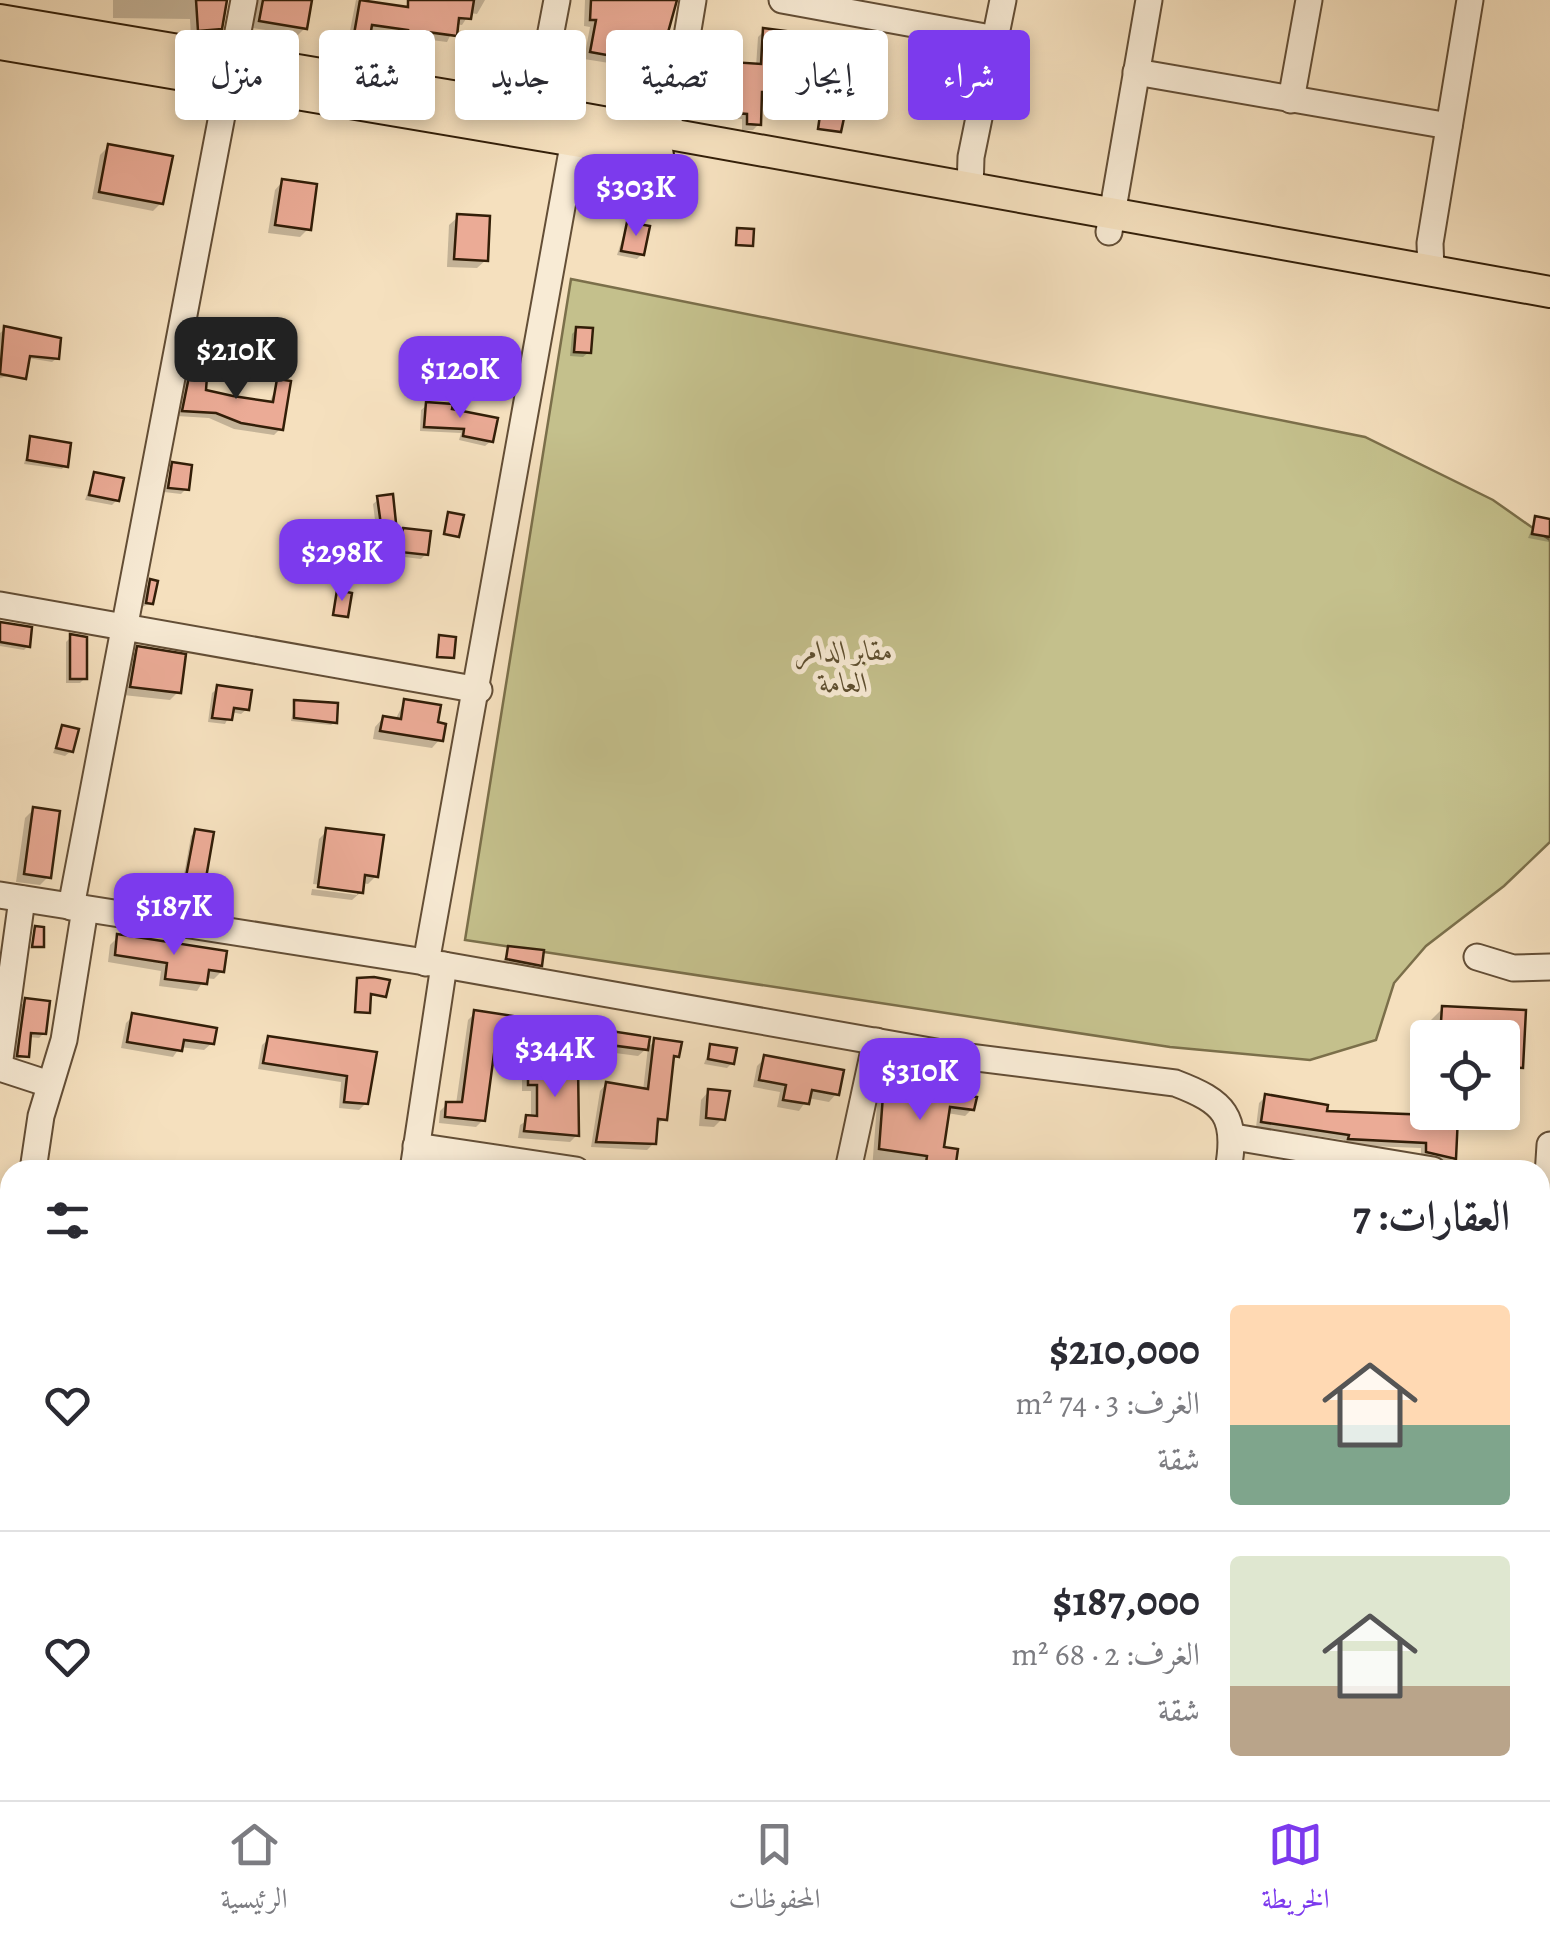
<!DOCTYPE html>
<html lang="ar">
<head>
<meta charset="utf-8">
<style>
  body { margin:0; font-family:Alegreya,Amiri,serif; background:#f2f2f3; color:#2b2b33; direction:rtl; height:100vh; display:flex; flex-direction:column; font-size:38px; white-space:nowrap }
  * { box-sizing:border-box; margin:0 }
  p { font-size:32px; color:#7c7c81 }
  .icon { flex:none; width:55px; height:55px; fill:none; stroke:currentColor; stroke-width:2; stroke-linecap:round; stroke-linejoin:round }
  .map { position:relative; flex:1; overflow:hidden; direction:ltr }
  .panel { position:absolute; left:0px; top:1160px; width:1550px; height:640px; display:flex; flex-direction:column; background:#fff; border-radius:30px 30px 0 0; box-shadow:0 5px 15px #0003; direction:rtl }
  .panel>* { flex:none }
  .guide { position:absolute; left:30px; top:30px; width:1000px; height:90px; direction:rtl; display:flex; gap:20px }
  .controls { position:absolute; left:1410px; top:1020px; display:grid; gap:20px }
  .controls a { display:grid; place-items:center; width:110px; height:110px; border-radius:10px; background:#fff; box-shadow:0 5px 15px #0003; font-size:50px }
  .price { position:absolute; translate:-50% -85px; padding:0 22px; border-radius:20px; background:#7c3aed; color:#fff; font-size:32px; line-height:65px; filter:drop-shadow(0 2px 5px #0008) }
  .price::after { content:''; position:absolute; left:50%; top:60px; width:30px; height:22px; margin-left:-15px; background:inherit; clip-path:polygon(0 0,100% 0,50% 100%) }
  .price.active { background:#222; color:#fff }
  ul { padding:0; list-style:none }
  li { display:flex; align-items:center; gap:30px; height:250px; padding:0 40px }
  li+li { border-top:2px solid #e1e1e2 }
  li span { display:grid; place-items:center; flex:none; width:280px; height:200px; border-radius:10px; color:#555 }
  li>.icon { margin-inline-start:auto }
  span .icon { width:120px; height:120px; fill:#fffc; stroke-width:1 }
  li b { font-size:42px }
  h2 { display:flex; justify-content:space-between; align-items:center; height:120px; padding:0 40px; font-size:42px }
  .pill { padding:0 35px; border-radius:10px; background:#fff; box-shadow:0 5px 15px #0003; font-size:35px; line-height:90px }
  .pill.active { background:#7c3aed; color:#fff }
  .menu { display:flex; justify-content:space-around; align-items:center; height:140px; border-top:2px solid #e1e1e2; background:#fff; font-size:28px; color:#7c7c81 }
  .menu a { display:grid; justify-items:center; gap:5px }
  .menu .active { color:#7c3aed }
  .map>svg:first-child { display:block }
  .green { fill:#c4c08c; stroke:#7b6f4a; stroke-width:2.5 }
  .shadow { fill:#0003 }
  .building { fill:#ebab96; stroke:#321e08; stroke-width:2.5 }
  .lines { fill:none; stroke-linecap:round; stroke-linejoin:round }
  .minor-casing { stroke:#634e36; stroke-width:29 }
  .major-casing { stroke:#321e08; stroke-width:34 }
  .minor { stroke:#f8ebd5; stroke-width:25 }
  .major { stroke:#f5e0be; stroke-width:30 }
  .labels { text-anchor:middle; dominant-baseline:central; stroke-width:10; stroke-linejoin:round; paint-order:stroke }
  .park-label { font-size:28px; font-style:italic; fill:#5e4f30; stroke:#f8ebd5 }
</style>
</head>
<body>
<div class="map">
<svg width="1550" height="1800" viewBox="0 0 1550 1800">
  <rect width="100%" height="100%" fill="#f5e0be"/>
  <filter id="stains"><feTurbulence type="fractalNoise" baseFrequency=".002" numOctaves="4"/><feColorMatrix values="0 0 0 0 .2 0 0 0 0 .09 0 0 0 0 .02 0 0 0 .5 -.17"/></filter>
  <radialGradient id="worn" r=".72"><stop offset=".6" stop-color="#630" stop-opacity="0"/><stop offset="1" stop-color="#630" stop-opacity=".3"/></radialGradient>
  <!-- green -->
  <path class="green" d="M 571,279 L 1365,437 L 1493,500 L 1550,540 L 1550,842 L 1504,886 L 1426,946 L 1394,983 L 1376,1040 L 1310,1060 L 1170,1047 L 465,940 Z"/>
  <!-- shadow -->
  <g class="shadow">
    <path d="M 113,0 L 225,0 L 220,28 L 211,36 L 191,37 L 190,19 L 113,18 Z"/>
    <path d="M 258,0 L 310,0 L 305,28 L 298,35 L 253,28 Z"/>
    <path d="M 356,0 L 429,12 L 430,0 L 485,0 L 477,14 L 470,13 L 462,25 L 456,24 L 447,42 L 423,39 L 421,55 L 414,62 L 398,60 L 402,36 L 368,32 L 359,49 L 347,46 Z"/>
    <path d="M 585,0 L 674,0 L 665,35 L 658,42 L 632,39 L 626,45 L 618,45 L 609,63 L 584,59 L 590,27 L 584,26 Z"/>
    <path d="M 764,31 L 807,63 L 794,69 L 792,93 L 786,99 L 760,98 L 759,124 L 753,130 L 742,130 L 742,119 L 691,116 L 696,69 L 702,62 L 756,67 L 758,37 Z"/>
    <path d="M 826,36 L 845,50 L 840,55 L 822,56 L 821,41 Z"/>
    <path d="M 109,146 L 161,203 L 153,211 L 92,199 L 100,155 Z"/>
    <path d="M 283,181 L 308,229 L 300,237 L 268,233 L 275,190 Z"/>
    <path d="M 458,217 L 486,260 L 477,268 L 447,267 L 449,225 Z"/>
    <path d="M 627,224 L 642,254 L 637,259 L 617,255 Z"/>
    <path d="M 5,329 L 57,358 L 52,362 L 16,356 L 12,375 L 0,378 L 0,333 Z"/>
    <path d="M 577,329 L 589,352 L 583,357 L 570,356 L 572,334 Z"/>
    <path d="M 192,364 L 204,392 L 269,404 L 278,382 L 280,429 L 274,435 L 234,429 L 209,418 L 177,416 L 186,371 Z"/>
    <path d="M 427,405 L 450,411 L 491,441 L 485,446 L 459,440 L 461,433 L 420,431 L 421,410 Z"/>
    <path d="M 31,439 L 65,465 L 62,469 L 24,464 Z"/>
    <path d="M 173,465 L 186,489 L 181,494 L 164,492 Z"/>
    <path d="M 94,475 L 117,500 L 112,505 L 85,500 Z"/>
    <path d="M 379,499 L 394,522 L 389,527 L 376,528 L 373,504 Z"/>
    <path d="M 1536,519 L 1550,521 L 1549,542 L 1528,538 Z"/>
    <path d="M 404,531 L 426,554 L 421,559 L 396,556 Z"/>
    <path d="M 151,582 L 151,603 L 142,607 L 146,587 Z"/>
    <path d="M 0,623 L 28,646 L 24,650 L 0,646 Z"/>
    <path d="M 71,637 L 85,678 L 80,683 L 66,683 L 66,642 Z"/>
    <path d="M 138,649 L 178,692 L 170,700 L 123,695 L 130,657 Z"/>
    <path d="M 218,688 L 247,709 L 241,714 L 231,712 L 225,724 L 208,722 L 212,693 Z"/>
    <path d="M 405,701 L 440,739 L 432,748 L 373,739 L 375,727 L 383,718 L 395,720 Z"/>
    <path d="M 295,702 L 335,722 L 331,725 L 291,721 Z"/>
    <path d="M 63,728 L 71,751 L 65,756 L 53,753 Z"/>
    <path d="M 33,810 L 48,877 L 40,885 L 16,882 L 25,818 Z"/>
    <path d="M 196,831 L 200,900 L 195,905 L 179,902 L 191,836 Z"/>
    <path d="M 327,831 L 376,876 L 368,884 L 362,883 L 361,892 L 352,900 L 311,895 L 312,889 L 357,895 L 357,890 L 313,884 L 319,839 Z"/>
    <path d="M 118,937 L 222,971 L 214,979 L 205,978 L 197,991 L 159,986 L 161,971 L 108,962 L 110,945 Z"/>
    <path d="M 509,948 L 540,965 L 535,970 L 502,964 Z"/>
    <path d="M 358,980 L 384,996 L 368,995 L 365,1013 L 354,1013 Z"/>
    <path d="M 26,1001 L 44,1033 L 39,1038 L 28,1037 L 26,1056 L 13,1060 L 20,1006 Z"/>
    <path d="M 1443,1008 L 1523,1012 L 1520,1067 L 1509,1079 L 1502,1078 L 1502,1038 L 1430,1038 L 1431,1020 Z"/>
    <path d="M 475,1013 L 646,1049 L 638,1056 L 531,1042 L 524,1049 L 493,1046 L 483,1120 L 476,1127 L 439,1123 L 440,1111 L 447,1104 L 456,1104 L 468,1020 Z"/>
    <path d="M 133,1016 L 212,1043 L 204,1050 L 180,1047 L 173,1057 L 121,1048 L 126,1023 Z"/>
    <path d="M 269,1039 L 374,1054 L 366,1103 L 359,1110 L 339,1108 L 341,1082 L 258,1069 L 262,1045 Z"/>
    <path d="M 655,1041 L 677,1055 L 671,1061 L 665,1119 L 655,1125 L 654,1143 L 647,1150 L 591,1147 L 600,1091 L 606,1084 L 643,1091 L 648,1047 Z"/>
    <path d="M 711,1046 L 732,1063 L 727,1068 L 704,1064 Z"/>
    <path d="M 765,1058 L 836,1094 L 829,1102 L 808,1098 L 799,1111 L 777,1107 L 780,1092 L 753,1087 L 757,1066 Z"/>
    <path d="M 529,1068 L 577,1135 L 570,1142 L 518,1138 L 520,1125 L 531,1118 L 531,1091 L 522,1091 L 522,1076 Z"/>
    <path d="M 885,1084 L 972,1109 L 965,1116 L 947,1113 L 942,1149 L 953,1165 L 965,1170 L 872,1170 L 878,1091 Z"/>
    <path d="M 709,1091 L 722,1119 L 714,1127 L 699,1126 L 701,1100 Z"/>
    <path d="M 1266,1096 L 1324,1113 L 1455,1118 L 1453,1158 L 1447,1164 L 1421,1158 L 1421,1148 L 1343,1145 L 1344,1140 L 1256,1127 L 1259,1103 Z"/>
    <path d="M 1540,1207 L 1550,1208 L 1550,1220 L 1540,1220 Z"/>
    <path d="M 1540,1247 L 1550,1249 L 1550,1271 L 1540,1270 Z"/>
    <path d="M 1540,1291 L 1550,1293 L 1550,1326 L 1540,1324 Z"/>
    <path d="M 1540,1354 L 1550,1356 L 1550,1401 L 1547,1419 L 1540,1426 Z"/>
    <path d="M 1540,1540 L 1550,1541 L 1550,1574 L 1540,1573 Z"/>
    <path d="M 1540,1620 L 1550,1621 L 1550,1646 L 1540,1645 Z"/>
    <path d="M 1550,1742 L 1550,1775 L 1543,1773 Z"/>
    <path d="M 633,1790 L 717,1790 L 716,1800 L 633,1796 Z"/>
    <path d="M 752,1790 L 776,1790 L 774,1800 L 750,1800 Z"/>
    <path d="M 862,1790 L 1008,1790 L 1008,1800 L 861,1800 Z"/>
    <path d="M 1397,1790 L 1389,1800 L 1342,1800 L 1341,1795 L 1319,1791 Z"/>
    <path d="M 1447,1790 L 1508,1790 L 1506,1800 L 1446,1800 Z"/>
  </g>
  <!-- building -->
  <g class="building">
    <path d="M 196,0 L 227,0 L 222,29 L 198,31 Z"/>
    <path d="M 263,0 L 312,0 L 307,29 L 259,21 Z"/>
    <path d="M 360,0 L 408,7 L 408,0 L 474,0 L 471,19 L 459,18 L 457,36 L 427,32 L 423,56 L 404,53 L 408,30 L 372,25 L 369,43 L 353,40 Z"/>
    <path d="M 591,0 L 677,0 L 667,36 L 636,32 L 636,39 L 621,38 L 618,57 L 590,52 L 596,20 L 590,20 Z"/>
    <path d="M 763,28 L 794,32 L 793,45 L 810,45 L 810,64 L 797,64 L 794,94 L 762,92 L 761,125 L 747,124 L 747,114 L 695,110 L 701,60 L 761,64 Z"/>
    <path d="M 847,32 L 848,51 L 826,53 L 825,33 Z"/>
    <path d="M 820,115 L 844,118 L 841,132 L 818,129 Z"/>
    <path d="M 108,144 L 173,156 L 163,204 L 99,192 Z"/>
    <path d="M 282,179 L 317,184 L 311,230 L 275,225 Z"/>
    <path d="M 457,214 L 490,216 L 488,261 L 454,259 Z"/>
    <path d="M 627,222 L 650,226 L 644,255 L 621,251 Z"/>
    <path d="M 737,228 L 754,229 L 753,246 L 736,245 Z"/>
    <path d="M 4,326 L 61,338 L 59,359 L 30,356 L 26,379 L 0,374 Z"/>
    <path d="M 576,327 L 593,328 L 591,353 L 574,352 Z"/>
    <path d="M 192,362 L 208,363 L 206,390 L 233,396 L 273,402 L 277,379 L 291,381 L 283,430 L 241,423 L 216,413 L 182,411 Z"/>
    <path d="M 426,402 L 453,404 L 452,409 L 498,418 L 493,442 L 463,436 L 464,429 L 424,427 Z"/>
    <path d="M 30,436 L 71,443 L 68,467 L 27,460 Z"/>
    <path d="M 172,462 L 192,465 L 189,490 L 168,488 Z"/>
    <path d="M 94,472 L 124,478 L 119,501 L 89,495 Z"/>
    <path d="M 393,494 L 396,523 L 381,525 L 377,496 Z"/>
    <path d="M 448,512 L 464,515 L 459,537 L 444,534 Z"/>
    <path d="M 1535,516 L 1550,519 L 1550,537 L 1532,534 Z"/>
    <path d="M 403,528 L 431,531 L 428,555 L 400,552 Z"/>
    <path d="M 150,579 L 158,581 L 153,604 L 146,603 Z"/>
    <path d="M 337,590 L 352,593 L 348,617 L 333,615 Z"/>
    <path d="M 0,622 L 32,627 L 30,647 L 0,642 Z"/>
    <path d="M 70,634 L 87,637 L 87,679 L 70,679 Z"/>
    <path d="M 439,635 L 456,637 L 454,658 L 437,657 Z"/>
    <path d="M 137,646 L 186,654 L 181,693 L 130,687 Z"/>
    <path d="M 217,685 L 252,690 L 249,710 L 234,708 L 232,720 L 212,718 Z"/>
    <path d="M 404,699 L 441,705 L 438,722 L 446,724 L 443,741 L 380,731 L 383,716 L 401,719 Z"/>
    <path d="M 294,700 L 338,703 L 337,723 L 294,718 Z"/>
    <path d="M 62,725 L 79,729 L 73,752 L 56,748 Z"/>
    <path d="M 33,807 L 60,811 L 51,878 L 24,874 Z"/>
    <path d="M 326,828 L 384,835 L 378,877 L 365,875 L 363,893 L 318,887 Z"/>
    <path d="M 195,829 L 214,832 L 202,901 L 182,898 Z"/>
    <path d="M 35,926 L 44,927 L 44,947 L 32,947 Z"/>
    <path d="M 117,934 L 227,951 L 224,972 L 209,970 L 207,984 L 165,979 L 167,963 L 115,955 Z"/>
    <path d="M 508,946 L 544,950 L 542,966 L 506,959 Z"/>
    <path d="M 374,977 L 390,980 L 386,997 L 371,994 L 370,1013 L 355,1012 L 357,978 Z"/>
    <path d="M 25,998 L 50,1001 L 46,1034 L 31,1033 L 29,1057 L 17,1056 Z"/>
    <path d="M 1442,1006 L 1526,1010 L 1523,1068 L 1502,1067 L 1502,1038 L 1440,1038 Z"/>
    <path d="M 474,1010 L 650,1037 L 648,1050 L 534,1035 L 533,1043 L 496,1039 L 485,1121 L 445,1117 L 446,1102 L 462,1102 Z"/>
    <path d="M 132,1013 L 217,1028 L 214,1044 L 184,1040 L 182,1051 L 127,1042 Z"/>
    <path d="M 268,1036 L 377,1052 L 368,1104 L 344,1102 L 347,1076 L 263,1063 Z"/>
    <path d="M 654,1038 L 682,1042 L 679,1057 L 674,1056 L 667,1120 L 658,1119 L 656,1144 L 596,1142 L 606,1082 L 648,1089 Z"/>
    <path d="M 710,1044 L 737,1048 L 734,1064 L 708,1059 Z"/>
    <path d="M 764,1055 L 844,1070 L 839,1095 L 812,1090 L 809,1104 L 783,1100 L 786,1085 L 759,1080 Z"/>
    <path d="M 578,1065 L 579,1136 L 524,1131 L 526,1115 L 537,1116 L 537,1085 L 528,1085 L 528,1066 Z"/>
    <path d="M 884,1082 L 977,1097 L 974,1110 L 950,1107 L 944,1147 L 958,1149 L 955,1170 L 925,1170 L 927,1156 L 879,1149 Z"/>
    <path d="M 708,1089 L 730,1091 L 725,1120 L 706,1118 Z"/>
    <path d="M 1265,1094 L 1328,1105 L 1327,1111 L 1458,1116 L 1456,1159 L 1426,1152 L 1426,1143 L 1348,1139 L 1349,1135 L 1261,1122 Z"/>
  </g>
  <g class="lines">
    <defs>
      <g id="minor">
        <path d="M 782,0 L 996,39"/>
        <path d="M 1136,72 L 1449,126"/>
        <path d="M 1291,100 L 1309,0"/>
        <path d="M 536,110 L 557,0"/>
        <path d="M 650,144 L 675,108 L 693,0"/>
        <path d="M 970,189 L 971,157 L 1003,0"/>
        <path d="M 1109,232 L 1149,0"/>
        <path d="M 1431,271 L 1430,243 L 1470,0"/>
        <path d="M 0,605 L 479,690"/>
        <path d="M 0,895 L 444,965 L 953,1055 L 1175,1083 C 1225,1102 1238,1116 1228,1170"/>
        <path d="M 71,907 L 244,0"/>
        <path d="M 1477,957 L 1513,968 L 1550,967"/>
        <path d="M 426,963 L 574,140"/>
        <path d="M 0,1059 L 22,899"/>
        <path d="M 0,1068 L 49,1084"/>
        <path d="M 1234,1137 L 1433,1170"/>
        <path d="M 416,1146 L 576,1170"/>
        <path d="M 33,1170 L 41,1116 L 64,1040 L 85,909"/>
        <path d="M 413,1170 L 444,965"/>
        <path d="M 848,1170 L 876,1041"/>
        <path d="M 1547,1191 L 1550,1145"/>
        <path d="M 1540,1331 L 1550,1333"/>
        <path d="M 0,1375 L 10,1317"/>
        <path d="M 1540,1504 L 1550,1505"/>
        <path d="M 0,1581 L 10,1582"/>
        <path d="M 464,1790 L 527,1800"/>
        <path d="M 1179,1790 L 1235,1800"/>
        <path d="M 334,1800 L 335,1790"/>
        <path d="M 734,1800 L 736,1790"/>
        <path d="M 1116,1800 L 1118,1790"/>
        <path d="M 1425,1800 L 1427,1790"/>
      </g>
      <g id="major">
        <path d="M 0,20 L 536,110 L 1550,292"/>
        <path d="M 0,44 L 658,155"/>
      </g>
    </defs>
    <!-- minor casing -->
    <use href="#minor" class="minor-casing"/>
    <!-- major casing -->
    <use href="#major" class="major-casing"/>
    <!-- minor -->
    <use href="#minor" class="minor"/>
    <!-- major -->
    <use href="#major" class="major"/>
  </g>
  <g class="labels">
    <!-- park labels -->
    <g class="park-label">
      <text x="844" y="651">مقابر الدامر<tspan x="844" dy="32">العامة</tspan></text>
    </g>
  </g>
  <rect width="100%" height="100%" filter="url(#stains)"/>
  <rect width="100%" height="100%" fill="url(#worn)"/>
</svg>
<div class="controls">
<a><svg class="icon" aria-label="locate" viewBox="0 0 24 24"><circle cx="12" cy="12" r="6"/><path d="M12 2v4M12 18v4M2 12h4M18 12h4"/></svg></a>
</div>
<b class="price" style="left:636px;top:239px">$303K</b>
<b class="price active" style="left:236px;top:402px">$210K</b>
<b class="price" style="left:460px;top:421px">$120K</b>
<b class="price" style="left:342px;top:604px">$298K</b>
<b class="price" style="left:174px;top:958px">$187K</b>
<b class="price" style="left:555px;top:1100px">$344K</b>
<b class="price" style="left:920px;top:1123px">$310K</b>
<div class="guide">
<a class="pill active">شراء</a>
<a class="pill">إيجار</a>
<a class="pill">تصفية</a>
<a class="pill">جديد</a>
<a class="pill">شقة</a>
<a class="pill">منزل</a>
</div>
<section class="panel">
<h2>العقارات: 7<svg class="icon" aria-label="filters" viewBox="0 0 24 24"><path d="M4 7h16M4 17h16"/><circle cx="9" cy="7" r="2"/><circle cx="15" cy="17" r="2"/></svg></h2>
<ul>
<li><span style="background:linear-gradient(#ffd9b3 60%,#7fa58c 0)"><svg class="icon" aria-label="home" viewBox="0 0 24 24"><path d="M3 11l9-7 9 7M6 9v11h12V9"/></svg></span><div><b>$210,000</b><p>الغرف: 3 · 74 m²</p><p>شقة</p></div><svg class="icon" aria-label="heart" viewBox="0 0 24 24"><path d="M12 20l-8-8c-3-5 5-10 8-4 3-6 11-1 8 4z"/></svg></li>
<li><span style="background:linear-gradient(#dfe7d0 65%,#b9a48a 0)"><svg class="icon" aria-label="home" viewBox="0 0 24 24"><path d="M3 11l9-7 9 7M6 9v11h12V9"/></svg></span><div><b>$187,000</b><p>الغرف: 2 · 68 m²</p><p>شقة</p></div><svg class="icon" aria-label="heart" viewBox="0 0 24 24"><path d="M12 20l-8-8c-3-5 5-10 8-4 3-6 11-1 8 4z"/></svg></li>
</ul>
</section>
</div>
<nav class="menu">
<a class="active"><svg class="icon" aria-label="map" viewBox="0 0 24 24"><path d="M3 6l6-2 6 2 6-2v14l-6 2-6-2-6 2zM9 4v14M15 6v14"/></svg>الخريطة</a>
<a><svg class="icon" aria-label="saved" viewBox="0 0 24 24"><path d="M7 4h10v16l-5-4-5 4z"/></svg>المحفوظات</a>
<a><svg class="icon" aria-label="home" viewBox="0 0 24 24"><path d="M3 11l9-7 9 7M6 9v11h12V9"/></svg>الرئيسية</a>
</nav>
</body>
</html>
